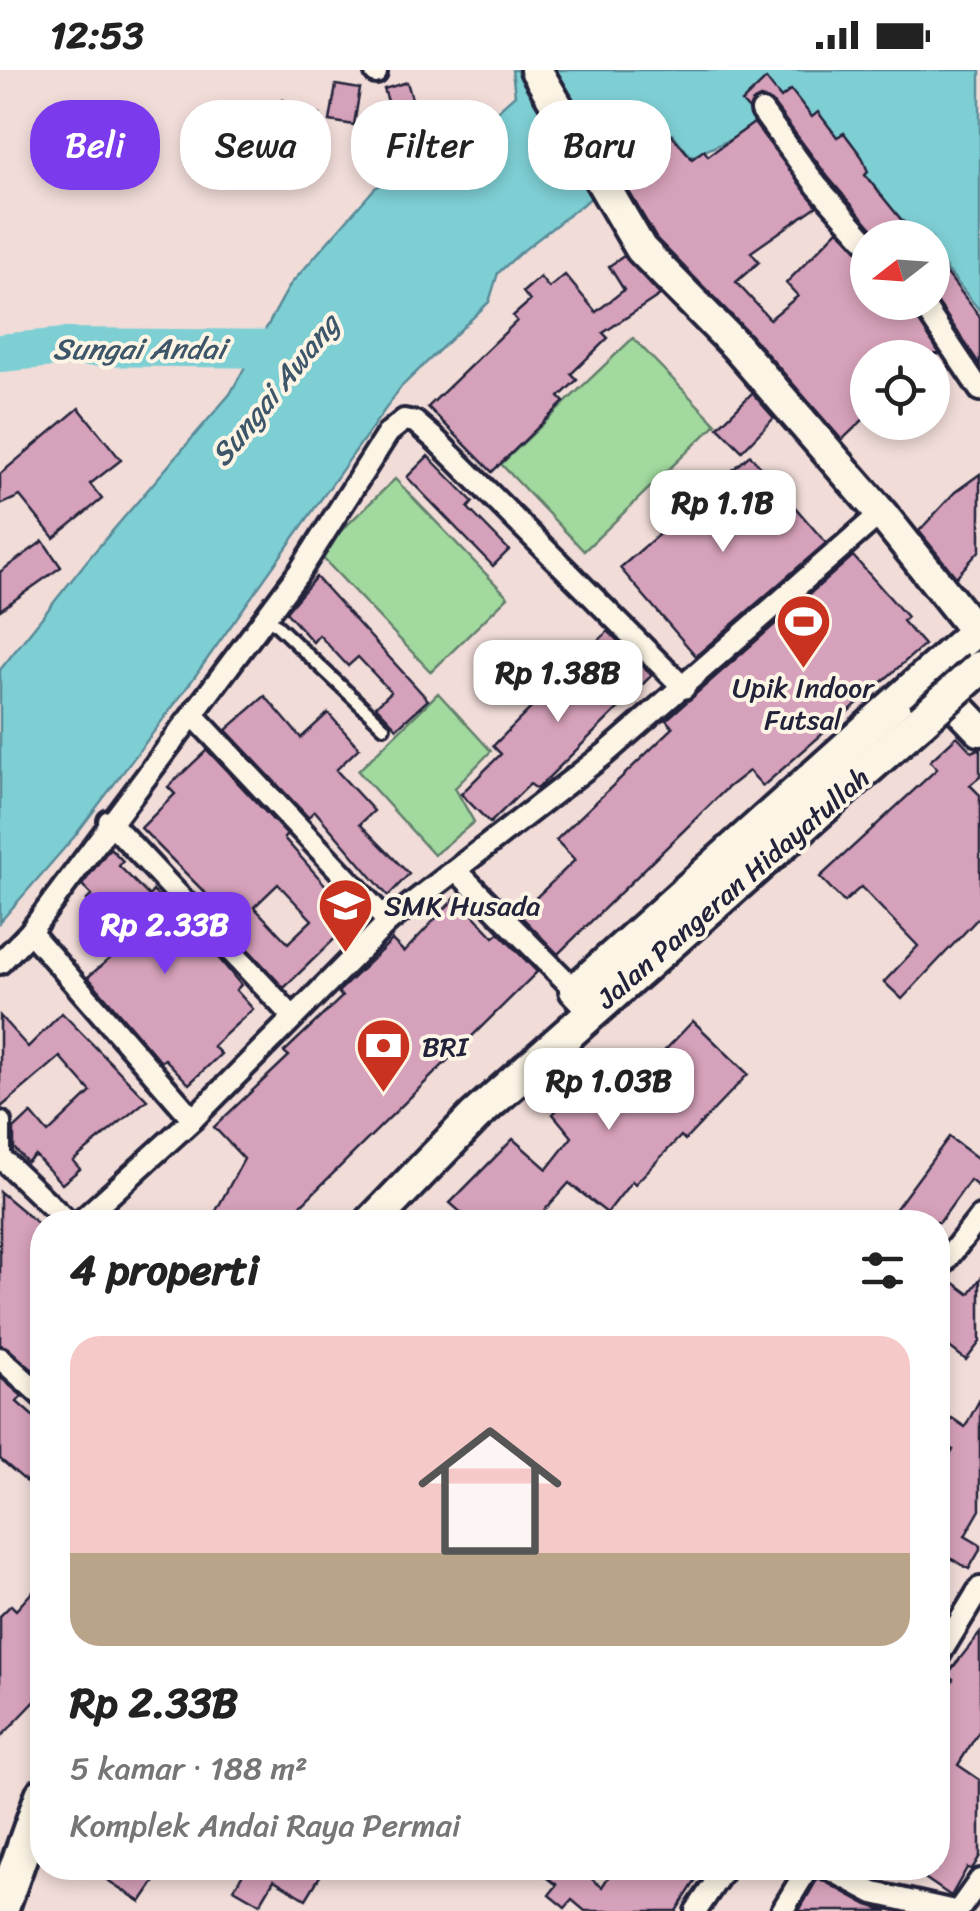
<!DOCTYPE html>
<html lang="id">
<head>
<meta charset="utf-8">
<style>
  body { margin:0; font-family:Sriracha,sans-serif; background:#f2f2f2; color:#222; height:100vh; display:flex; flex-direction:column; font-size:38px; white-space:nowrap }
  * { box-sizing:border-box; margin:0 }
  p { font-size:32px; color:#767676 }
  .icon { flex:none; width:55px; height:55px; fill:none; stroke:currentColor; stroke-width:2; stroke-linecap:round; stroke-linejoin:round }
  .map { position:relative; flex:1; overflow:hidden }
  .details { position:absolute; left:30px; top:1140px; width:920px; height:670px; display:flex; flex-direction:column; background:#fff; border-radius:40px; box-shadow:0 5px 15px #0003 }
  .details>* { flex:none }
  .hud { position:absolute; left:30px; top:30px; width:920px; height:90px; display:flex; gap:20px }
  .needle { width:65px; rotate:253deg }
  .fabs { position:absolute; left:850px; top:150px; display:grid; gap:20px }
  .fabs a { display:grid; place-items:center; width:100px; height:100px; border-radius:50%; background:#fff; box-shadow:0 5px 15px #0003; font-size:50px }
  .price { position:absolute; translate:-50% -85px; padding:0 22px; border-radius:20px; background:#fff; color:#222; font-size:32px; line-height:65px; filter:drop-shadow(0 2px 5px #0008) }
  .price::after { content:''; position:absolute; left:50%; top:60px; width:30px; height:22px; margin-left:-15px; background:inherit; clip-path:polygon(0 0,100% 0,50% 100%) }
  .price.current { background:#7c3aed; color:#fff }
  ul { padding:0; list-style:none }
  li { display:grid; align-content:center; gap:20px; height:530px; padding:0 40px }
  li span { display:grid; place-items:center; height:310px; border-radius:30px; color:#555 }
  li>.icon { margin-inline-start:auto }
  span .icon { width:180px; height:180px; fill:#fffc; stroke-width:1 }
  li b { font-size:42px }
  h2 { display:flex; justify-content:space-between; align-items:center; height:120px; padding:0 40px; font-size:42px }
  .pill { padding:0 35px; border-radius:40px; background:#fff; box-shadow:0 5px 15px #0003; font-size:35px; line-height:90px }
  .pill.current { background:#7c3aed; color:#fff }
  .status { display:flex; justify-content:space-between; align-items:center; height:70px; padding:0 50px; background:#fff; direction:ltr }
  .status svg { height:28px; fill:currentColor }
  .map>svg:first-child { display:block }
  .green { fill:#a1d99e; stroke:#627e6c; stroke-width:2.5 }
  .water { fill:#7ecfd4; stroke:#598a97; stroke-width:2.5 }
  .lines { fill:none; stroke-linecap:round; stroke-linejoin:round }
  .river { stroke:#7ecfd4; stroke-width:38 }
  .building { fill:#d6a1ba; stroke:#22223b; stroke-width:2.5; fill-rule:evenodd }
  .lane-casing { stroke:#22223b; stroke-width:18 }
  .street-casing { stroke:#22223b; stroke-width:28 }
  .secondary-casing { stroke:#22223b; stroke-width:38 }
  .primary-casing { stroke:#22223b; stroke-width:40 }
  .lane { stroke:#fcf5e5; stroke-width:10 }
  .street { stroke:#fcf5e5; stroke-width:20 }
  .secondary { stroke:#fcf5e5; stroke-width:30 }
  .primary { stroke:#fcf5e5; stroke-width:32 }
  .primary-bridge-casing { stroke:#22223b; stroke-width:40; stroke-linecap:butt }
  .primary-bridge { stroke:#fcf5e5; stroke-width:32 }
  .labels { text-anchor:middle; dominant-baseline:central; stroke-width:8; stroke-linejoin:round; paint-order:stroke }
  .poi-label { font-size:28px; fill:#22223b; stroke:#fcf5e5; text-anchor:start }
  .street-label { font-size:28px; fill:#22223b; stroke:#fcf5e5 }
  .water-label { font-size:30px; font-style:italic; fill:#3e5669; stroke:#fcf5e5 }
</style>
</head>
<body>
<div class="status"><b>12:53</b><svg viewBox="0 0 49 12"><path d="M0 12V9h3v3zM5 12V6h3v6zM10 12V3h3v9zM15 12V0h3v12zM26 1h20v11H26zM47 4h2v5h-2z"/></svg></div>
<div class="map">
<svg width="980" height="1841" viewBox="0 0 980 1841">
  <rect width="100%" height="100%" fill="#f1dcd8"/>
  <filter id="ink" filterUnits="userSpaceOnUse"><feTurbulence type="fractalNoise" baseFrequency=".01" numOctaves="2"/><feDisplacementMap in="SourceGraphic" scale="20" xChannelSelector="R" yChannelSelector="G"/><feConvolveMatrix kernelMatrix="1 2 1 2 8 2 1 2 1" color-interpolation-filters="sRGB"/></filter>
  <g filter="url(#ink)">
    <!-- green -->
    <g class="green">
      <path d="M 633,268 L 716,354 L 584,481 L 501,394 Z"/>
      <path d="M 395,409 L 508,527 L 431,602 L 318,483 Z"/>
      <path d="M 438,623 L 491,681 L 455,718 L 474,752 L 434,785 L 358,701 Z"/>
    </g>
    <!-- water -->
    <path class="water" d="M 512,0 L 980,0 L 980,241 L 933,182 L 932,168 L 919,167 L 791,36 L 744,75 L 734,68 L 691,87 L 673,64 L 520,183 L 498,203 L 489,232 L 401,317 L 183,623 L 74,767 L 0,852 L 0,600 L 90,487 L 230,324 L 290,215 L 375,118 L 459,74 L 471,53 L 496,42 L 515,25 Z"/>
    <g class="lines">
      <!-- river -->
      <path class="river" d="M 0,283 L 65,277 L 302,279"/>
    </g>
    <!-- building -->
    <g class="building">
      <path d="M 766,9 L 781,28 L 791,20 L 812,47 L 818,42 L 837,67 L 844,63 L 862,87 L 868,102 L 865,105 L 916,168 L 880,168 L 828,107 L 772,32 L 760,28 L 749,40 L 742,32 Z"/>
      <path d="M 407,12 L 423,65 L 401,72 L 384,19 Z"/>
      <path d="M 336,15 L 360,19 L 354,55 L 330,51 Z"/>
      <path d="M 283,30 L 320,45 L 309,94 L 280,87 L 287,54 L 275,49 Z"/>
      <path d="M 754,53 L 817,136 L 751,182 L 759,192 L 736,212 L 770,249 L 798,226 L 786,213 L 838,160 L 868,186 L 868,232 L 907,232 L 940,284 L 868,288 L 868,345 L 842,370 L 748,262 L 656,168 L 621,108 L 672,65 L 692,89 L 704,80 L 708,86 Z"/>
      <path d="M 396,68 L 409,106 L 391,112 L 378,74 Z"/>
      <path d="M 932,184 L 980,247 L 980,295 L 932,224 Z"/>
      <path d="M 624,186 L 660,225 L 603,263 L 608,268 L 571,304 L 577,310 L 559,327 L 564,332 L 492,402 L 428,337 L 517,251 L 513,246 L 530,231 L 523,222 L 540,207 L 549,218 L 565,205 L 596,242 L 624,220 L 609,196 Z"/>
      <path d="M 752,323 L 774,348 L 742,381 L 718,357 Z"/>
      <path d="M 79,338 L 121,390 L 90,414 L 102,429 L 54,468 L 20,426 L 0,435 L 0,404 Z"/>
      <path d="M 750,385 L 826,473 L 696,586 L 620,498 Z"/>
      <path d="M 428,386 L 473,432 L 468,438 L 509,480 L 493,496 L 407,407 Z"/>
      <path d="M 980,404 L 980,480 L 956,507 L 919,461 L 955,422 Z"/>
      <path d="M 43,471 L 61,497 L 0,540 L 0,502 Z"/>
      <path d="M 853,486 L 907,547 L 903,551 L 924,575 L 763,716 L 749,701 L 726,719 L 558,884 L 519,844 L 575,790 L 556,770 L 673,658 L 666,650 Z"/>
      <path d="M 316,507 L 428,630 L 397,658 L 376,636 L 391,622 L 358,587 L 348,596 L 319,565 L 313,572 L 286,542 Z"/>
      <path d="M 608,561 L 652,605 L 537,719 L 530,714 L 490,753 L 461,724 L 501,684 L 493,676 Z"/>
      <path d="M 265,626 L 301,668 L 328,643 L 359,678 L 336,700 L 374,741 L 360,754 L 409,804 L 388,826 L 315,741 L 308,747 L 226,660 Z"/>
      <path d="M 957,666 L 972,682 L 980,678 L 980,707 L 970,715 L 980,725 L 980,846 L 902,929 L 884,912 L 918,876 L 861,817 L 844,832 L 820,807 L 937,699 L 930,691 Z"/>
      <path d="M 207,680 L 287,765 L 284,768 L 328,818 L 323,822 L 352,852 L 284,918 L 210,838 L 215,833 L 141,758 L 175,724 L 168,717 ZM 278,814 L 312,850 L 288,873 L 254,837 Z"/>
      <path d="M 110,778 L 123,791 L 119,796 L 149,826 L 153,821 L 216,885 L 241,915 L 236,920 L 253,939 L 213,976 L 221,984 L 189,1014 L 165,989 L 161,992 L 88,907 L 145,859 L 118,830 L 103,846 L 87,830 L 92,825 L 82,815 Z"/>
      <path d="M 456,827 L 494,867 L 499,863 L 537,902 L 284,1152 L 210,1152 L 244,1089 L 214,1057 L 289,986 L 284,982 L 342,927 L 338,922 L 361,900 L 392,870 L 404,882 Z"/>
      <path d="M 62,943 L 147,1030 L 73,1091 L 80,1099 L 62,1114 L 35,1085 L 27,1092 L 14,1078 L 14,1059 L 31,1043 L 48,1063 L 91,1022 L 60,987 L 0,1038 L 0,946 L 28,977 Z"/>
      <path d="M 693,951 L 748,1004 L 685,1070 L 681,1066 L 635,1114 L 632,1111 L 607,1143 L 569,1113 L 534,1152 L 472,1152 L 450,1133 L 513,1069 L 547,1099 L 572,1067 L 553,1044 L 585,1011 L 577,1003 L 594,985 L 628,1019 Z"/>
      <path d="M 949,1067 L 980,1090 L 980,1118 L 970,1110 L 940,1152 L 886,1152 Z"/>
      <path d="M 0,1122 L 42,1157 L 40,1305 L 0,1275 Z"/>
      <path d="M 949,1209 L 969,1224 L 980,1209 L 980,1272 L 966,1290 L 938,1268 L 938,1219 Z"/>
      <path d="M 0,1307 L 22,1326 L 17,1332 L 42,1354 L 42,1425 L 0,1389 Z"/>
      <path d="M 980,1329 L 980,1440 L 965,1466 L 980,1475 L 980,1480 L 969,1499 L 938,1481 L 938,1407 L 953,1380 L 938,1371 L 952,1348 L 965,1357 Z"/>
      <path d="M 34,1520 L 42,1528 L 42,1550 L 35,1558 L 42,1566 L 42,1624 L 0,1668 L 0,1546 L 11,1535 L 16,1540 Z"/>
      <path d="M 980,1563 L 980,1660 L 958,1695 L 980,1710 L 980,1786 L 972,1799 L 967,1798 L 951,1826 L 910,1798 L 938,1798 L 938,1643 L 953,1609 L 947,1605 Z"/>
      <path d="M 89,1798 L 164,1798 L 141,1832 Z"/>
      <path d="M 246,1798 L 325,1798 L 306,1829 L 274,1810 L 260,1834 L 234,1819 Z"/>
      <path d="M 535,1798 L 578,1798 L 602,1817 L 614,1798 L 704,1798 L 676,1841 L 585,1841 L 572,1830 L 565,1838 L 549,1825 L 557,1815 Z"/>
      <path d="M 818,1808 L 868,1835 L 888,1841 L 799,1841 Z"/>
    </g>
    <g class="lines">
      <defs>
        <path id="lane" d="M 267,546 L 384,657"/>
        <g id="street">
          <path d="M 376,3 L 376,0"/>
          <path d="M 762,41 L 817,116 L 868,173"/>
          <path d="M 921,232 L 980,320"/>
          <path d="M 193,645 L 388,852"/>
          <path d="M 109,751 L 291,945"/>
          <path d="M 456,800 L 575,920"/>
          <path d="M 30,862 L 193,1049"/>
          <path d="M 0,893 L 30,862 L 300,501 L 388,363 L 404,350 L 415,352 L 436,370 L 684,618"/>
          <path d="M 0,1052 L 0,1089"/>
          <path d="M 1,1088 L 68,1152"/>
          <path d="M 80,1152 L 193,1049 L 388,852 L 605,684 L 881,443"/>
          <path d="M 938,1200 L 980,1147"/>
          <path d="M 0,1288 L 42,1326"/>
          <path d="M 938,1587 L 980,1518"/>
          <path d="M 827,1798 L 874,1823 L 954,1841"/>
          <path d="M 696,1841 L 725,1798"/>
          <path d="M 782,1841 L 808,1798"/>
          <path d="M 958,1841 L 980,1810"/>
        </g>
        <g id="secondary">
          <path d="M 536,0 L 641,179 L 735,275 L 881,443 L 975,561 L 575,920 L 593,939"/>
          <path d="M 933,611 L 980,660"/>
        </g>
        <g id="primary">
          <path d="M 372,1152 L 475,1046 L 922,650"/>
          <path d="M 1,1841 L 42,1725"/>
        </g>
      </defs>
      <!-- lane casing -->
      <use href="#lane" class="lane-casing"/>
      <!-- street casing -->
      <use href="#street" class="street-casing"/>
      <!-- secondary casing -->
      <use href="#secondary" class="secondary-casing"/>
      <!-- primary casing -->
      <use href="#primary" class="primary-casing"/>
      <!-- lane -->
      <use href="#lane" class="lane"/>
      <!-- street -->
      <use href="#street" class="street"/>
      <!-- secondary -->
      <use href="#secondary" class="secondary"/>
      <!-- primary -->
      <use href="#primary" class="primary"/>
      <defs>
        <path id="primary-bridge" d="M 922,650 L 980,598"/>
      </defs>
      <!-- primary-bridge casing -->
      <use href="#primary-bridge" class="primary-bridge-casing"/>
      <!-- primary-bridge -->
      <use href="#primary-bridge" class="primary-bridge"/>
    </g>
  </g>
  <!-- icons -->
  <defs>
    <symbol id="stadium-pin" viewBox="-11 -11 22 30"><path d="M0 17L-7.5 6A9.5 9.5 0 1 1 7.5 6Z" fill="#c8321e" stroke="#fcf5e5"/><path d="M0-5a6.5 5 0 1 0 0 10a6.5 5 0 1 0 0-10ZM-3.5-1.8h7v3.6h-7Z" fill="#fff"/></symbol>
    <symbol id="school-pin" viewBox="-11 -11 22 30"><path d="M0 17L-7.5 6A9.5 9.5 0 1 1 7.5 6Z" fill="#c8321e" stroke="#fcf5e5"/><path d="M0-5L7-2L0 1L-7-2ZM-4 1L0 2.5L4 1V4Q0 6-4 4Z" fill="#fff"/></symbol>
    <symbol id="bank-pin" viewBox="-11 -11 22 30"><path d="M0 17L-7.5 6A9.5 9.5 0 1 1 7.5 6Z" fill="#c8321e" stroke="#fcf5e5"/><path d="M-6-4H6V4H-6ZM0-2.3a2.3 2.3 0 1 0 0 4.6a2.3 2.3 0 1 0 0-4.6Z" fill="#fff"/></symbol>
  </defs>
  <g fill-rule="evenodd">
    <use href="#stadium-pin" x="772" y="520" width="63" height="86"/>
    <use href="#school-pin" x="314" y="804" width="63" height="86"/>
    <use href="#bank-pin" x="352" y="944" width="63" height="86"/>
  </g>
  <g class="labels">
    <!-- poi labels -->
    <g class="poi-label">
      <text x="803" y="617" text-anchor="middle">Upik Indoor<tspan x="803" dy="32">Futsal</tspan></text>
      <text x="384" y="835">SMK Husada</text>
      <text x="422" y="976">BRI</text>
    </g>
    <!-- street labels -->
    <g class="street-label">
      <text transform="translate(733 818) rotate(-41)">Jalan Pangeran Hidayatullah</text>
    </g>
    <!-- water labels -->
    <g class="water-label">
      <text x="139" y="279">Sungai Andai</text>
      <text transform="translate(275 320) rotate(-51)">Sungai Awang</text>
    </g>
  </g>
</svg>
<div class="fabs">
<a><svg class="needle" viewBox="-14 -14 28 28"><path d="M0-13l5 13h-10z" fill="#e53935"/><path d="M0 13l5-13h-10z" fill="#767676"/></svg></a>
<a><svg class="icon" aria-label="locate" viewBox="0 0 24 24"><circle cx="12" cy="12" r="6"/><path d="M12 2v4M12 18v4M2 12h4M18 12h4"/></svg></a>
</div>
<b class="price" style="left:723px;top:485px">Rp 1.1B</b>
<b class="price" style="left:558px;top:655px">Rp 1.38B</b>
<b class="price current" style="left:165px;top:907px">Rp 2.33B</b>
<b class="price" style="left:609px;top:1063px">Rp 1.03B</b>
<div class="hud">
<a class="pill current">Beli</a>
<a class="pill">Sewa</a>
<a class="pill">Filter</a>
<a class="pill">Baru</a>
</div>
<section class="details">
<h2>4 properti<svg class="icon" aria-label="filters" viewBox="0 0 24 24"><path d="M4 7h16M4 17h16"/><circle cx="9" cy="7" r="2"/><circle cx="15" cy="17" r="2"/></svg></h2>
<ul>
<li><span style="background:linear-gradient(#f6c9c9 70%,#b9a48a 0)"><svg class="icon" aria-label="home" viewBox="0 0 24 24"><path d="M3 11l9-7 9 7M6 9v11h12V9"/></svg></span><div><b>Rp 2.33B</b><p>5 kamar · 188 m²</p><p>Komplek Andai Raya Permai</p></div></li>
</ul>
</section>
</div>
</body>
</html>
